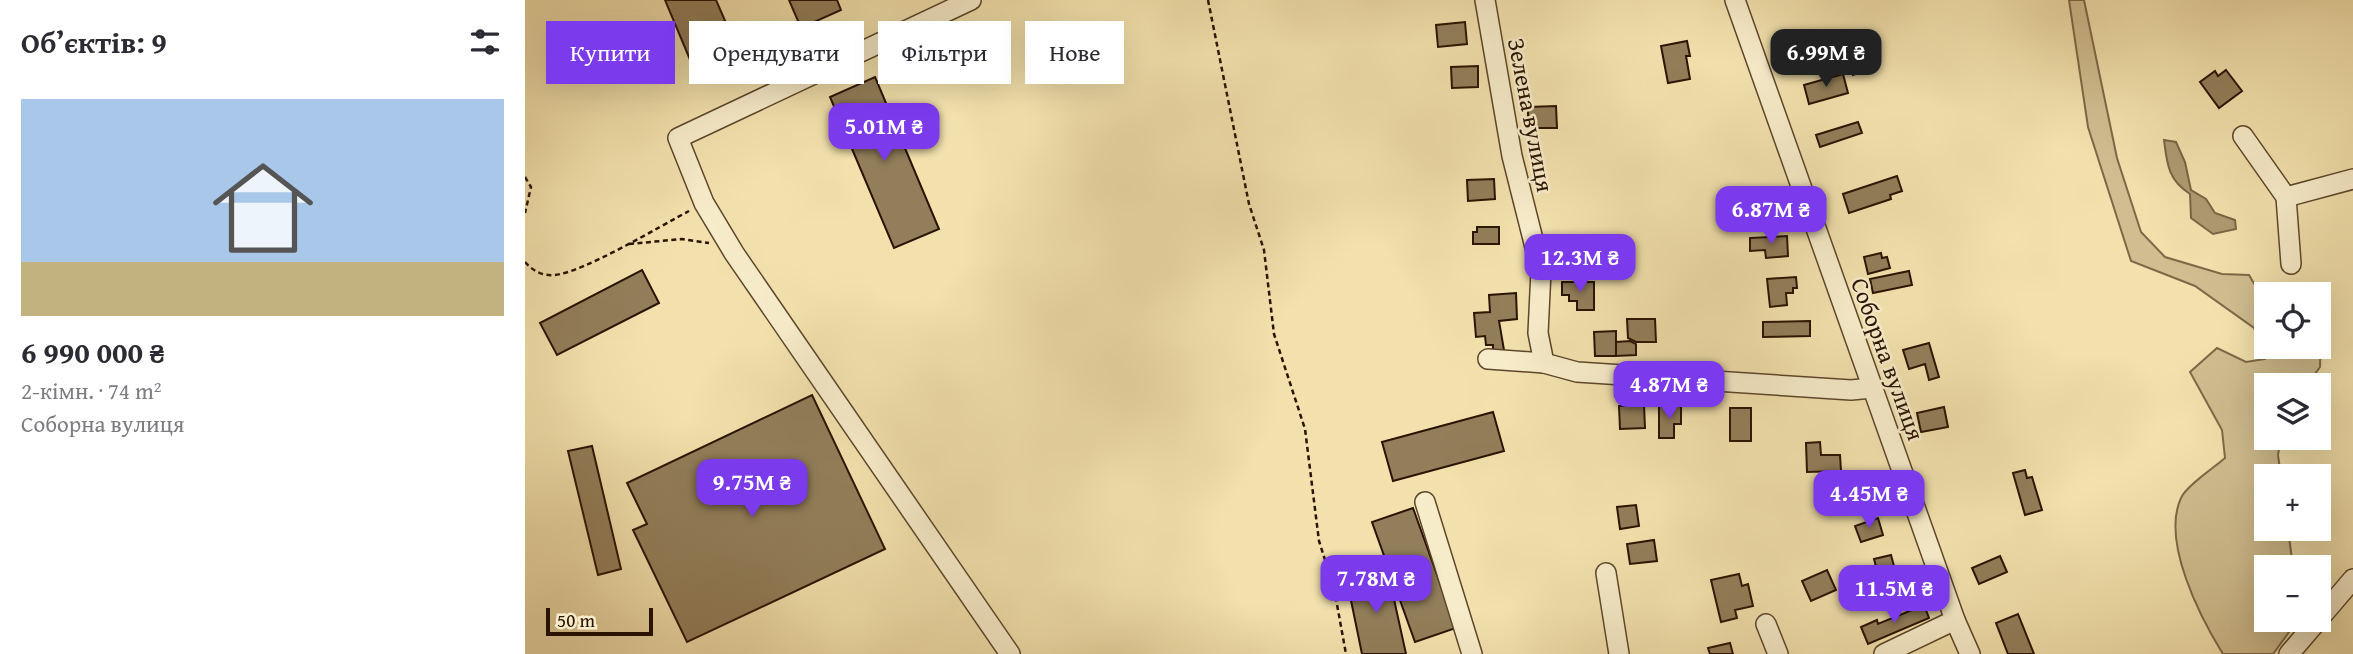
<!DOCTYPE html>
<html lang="uk">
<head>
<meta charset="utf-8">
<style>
  body { margin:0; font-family:"Gentium Book Plus",serif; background:#f7f7f7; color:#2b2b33; height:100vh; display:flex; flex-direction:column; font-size:26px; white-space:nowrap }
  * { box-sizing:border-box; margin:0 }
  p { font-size:23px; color:#7c7c81 }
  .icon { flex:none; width:38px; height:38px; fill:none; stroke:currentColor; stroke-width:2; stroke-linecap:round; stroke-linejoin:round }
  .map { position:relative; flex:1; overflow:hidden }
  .drawer { display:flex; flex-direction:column; background:#fff; width:525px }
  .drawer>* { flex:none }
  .guide { position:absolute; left:21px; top:21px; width:665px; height:63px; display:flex; gap:14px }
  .controls { position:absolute; left:1729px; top:282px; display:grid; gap:14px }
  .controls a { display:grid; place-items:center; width:77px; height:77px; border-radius:0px; background:#fff; box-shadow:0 7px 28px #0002; font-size:35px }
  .scale { position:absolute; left:21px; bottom:18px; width:107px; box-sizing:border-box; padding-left:7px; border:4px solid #2b1300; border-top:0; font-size:19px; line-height:24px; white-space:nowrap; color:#2b1300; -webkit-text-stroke:5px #f7ecca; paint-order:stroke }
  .price { position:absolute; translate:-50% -60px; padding:0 16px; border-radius:14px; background:#7c3aed; color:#fff; font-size:23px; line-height:46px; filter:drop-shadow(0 2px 4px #0008) }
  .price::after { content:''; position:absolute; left:50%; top:42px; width:21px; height:16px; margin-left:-10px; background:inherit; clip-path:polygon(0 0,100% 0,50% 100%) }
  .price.on { background:#222; color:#fff }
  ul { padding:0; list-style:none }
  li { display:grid; align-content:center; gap:14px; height:371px; padding:0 21px }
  li span { display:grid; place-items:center; height:217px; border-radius:0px; color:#555 }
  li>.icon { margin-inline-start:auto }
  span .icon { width:126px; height:126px; fill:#fffc; stroke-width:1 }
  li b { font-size:30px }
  h2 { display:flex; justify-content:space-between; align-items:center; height:84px; padding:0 21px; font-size:30px }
  .chip { padding:0 24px; border-radius:0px; background:#fff; box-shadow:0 7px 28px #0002; font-size:24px; line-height:63px }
  .chip.on { background:#7c3aed; color:#fff }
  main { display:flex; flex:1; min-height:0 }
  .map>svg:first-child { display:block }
  .green { fill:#d0be90; stroke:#7e6848; stroke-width:2 }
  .water { fill:#ae9b72; stroke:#7a6544; stroke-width:2 }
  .building { fill:#927e5a; stroke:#2b1300; stroke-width:2 }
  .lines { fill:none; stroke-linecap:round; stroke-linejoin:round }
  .minor-casing { stroke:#5d462b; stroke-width:22 }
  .path { stroke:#2b1300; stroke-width:2.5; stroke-dasharray:5 3.5; stroke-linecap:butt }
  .minor { stroke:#f7ecca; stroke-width:19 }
  .labels { text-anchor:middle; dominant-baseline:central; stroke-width:5; stroke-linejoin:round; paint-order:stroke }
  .street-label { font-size:24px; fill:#2b1300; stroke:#f7ecca }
</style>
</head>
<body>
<main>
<section class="drawer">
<h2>Об’єктів: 9<svg class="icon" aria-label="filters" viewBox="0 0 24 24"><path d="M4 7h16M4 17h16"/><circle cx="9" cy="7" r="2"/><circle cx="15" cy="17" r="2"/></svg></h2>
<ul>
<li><span style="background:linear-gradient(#a9c7e8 75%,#c2b280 0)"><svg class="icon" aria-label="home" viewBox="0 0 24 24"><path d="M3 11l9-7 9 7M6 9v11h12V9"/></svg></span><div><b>6 990 000 ₴</b><p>2-кімн. · 74 m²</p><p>Соборна вулиця</p></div></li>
</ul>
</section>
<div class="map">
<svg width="1828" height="654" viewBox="0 0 1828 654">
  <rect width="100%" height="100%" fill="#f2e1ad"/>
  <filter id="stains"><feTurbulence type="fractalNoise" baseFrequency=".00286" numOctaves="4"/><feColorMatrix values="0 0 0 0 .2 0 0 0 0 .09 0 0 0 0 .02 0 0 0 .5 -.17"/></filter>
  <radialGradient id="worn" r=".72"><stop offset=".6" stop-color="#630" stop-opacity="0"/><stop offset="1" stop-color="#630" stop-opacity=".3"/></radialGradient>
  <!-- green -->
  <path class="green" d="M 1544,0 L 1559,0 L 1592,158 L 1616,232 L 1640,257 L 1697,274 L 1724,275 L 1741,304 L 1741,346 L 1794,346 L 1794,328 L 1796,328 L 1795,367 L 1782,385 L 1741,385 L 1741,438 L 1756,438 L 1753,455 L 1756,476 L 1741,476 L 1741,528 L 1763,529 L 1768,567 L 1741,567 L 1741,620 L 1772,621 L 1748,654 L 1698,654 C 1675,617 1636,541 1656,498 C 1661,486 1690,467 1700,458 L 1697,430 L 1665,372 L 1692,348 L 1721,362 L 1740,359 L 1729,328 L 1670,286 L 1606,261 L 1563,127 Z"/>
  <!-- water -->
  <path class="water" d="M 1639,140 L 1651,142 L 1660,162 L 1666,190 L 1681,199 L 1690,213 L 1710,220 L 1711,229 L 1688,234 L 1666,218 L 1665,194 C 1643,180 1642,164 1639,140 Z"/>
  <!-- building -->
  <g class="building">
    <path d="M 140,0 L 191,0 L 215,55 L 171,74 Z"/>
    <path d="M 264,0 L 312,0 L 316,10 L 276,28 Z"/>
    <path d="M 940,22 L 942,44 L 913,47 L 911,25 Z"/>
    <path d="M 1162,41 L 1165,56 L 1161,56 L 1165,79 L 1143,83 L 1136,46 Z"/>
    <path d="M 1344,49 L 1351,67 L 1328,75 L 1321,57 Z"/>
    <path d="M 953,66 L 953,87 L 927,88 L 926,67 Z"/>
    <path d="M 1701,70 L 1717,91 L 1694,108 L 1675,82 L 1690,71 L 1693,76 Z"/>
    <path d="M 1318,74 L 1323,93 L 1284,104 L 1279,85 Z"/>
    <path d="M 350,77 L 414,229 L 369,248 L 305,97 Z"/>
    <path d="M 1031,106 L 1032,128 L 1003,128 L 1003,107 Z"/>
    <path d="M 1333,122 L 1337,133 L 1295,147 L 1291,135 Z"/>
    <path d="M 1372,176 L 1377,191 L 1365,195 L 1366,199 L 1324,213 L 1318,194 Z"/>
    <path d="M 969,179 L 970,199 L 943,201 L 942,180 Z"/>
    <path d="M 1247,193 L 1247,208 L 1217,210 L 1216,194 Z"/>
    <path d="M 952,227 L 974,227 L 974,244 L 948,244 L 948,232 L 952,232 Z"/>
    <path d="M 1262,236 L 1263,256 L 1241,258 L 1240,250 L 1225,251 L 1225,238 Z"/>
    <path d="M 1356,253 L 1357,258 L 1362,257 L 1365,268 L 1343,274 L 1339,257 Z"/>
    <path d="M 117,270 L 134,303 L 32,355 L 15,323 Z"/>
    <path d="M 1384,271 L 1387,285 L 1348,293 L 1345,279 Z"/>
    <path d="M 1271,277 L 1272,288 L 1268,288 L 1268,293 L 1261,293 L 1262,305 L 1245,307 L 1242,279 Z"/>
    <path d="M 1037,282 L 1069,282 L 1069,310 L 1052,310 L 1052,301 L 1044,301 L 1044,295 L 1037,295 Z"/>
    <path d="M 991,293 L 992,319 L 974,321 L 979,350 L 968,351 L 968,345 L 961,345 L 960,336 L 951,337 L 949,313 L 965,312 L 964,295 Z"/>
    <path d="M 1102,319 L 1130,319 L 1131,342 L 1111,342 L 1103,338 Z"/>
    <path d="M 1285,321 L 1285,336 L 1238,337 L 1238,322 Z"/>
    <path d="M 1091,331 L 1091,356 L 1070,356 L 1069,332 Z"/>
    <path d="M 1105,341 L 1111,344 L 1111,355 L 1091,356 L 1091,342 Z"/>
    <path d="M 1404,343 L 1414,377 L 1404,380 L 1400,364 L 1384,369 L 1378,350 Z"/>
    <path d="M 287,395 L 360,549 L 162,642 L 108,530 L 122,524 L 102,483 Z"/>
    <path d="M 1119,405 L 1120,428 L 1095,429 L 1094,406 Z"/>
    <path d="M 1134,406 L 1156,406 L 1156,424 L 1149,424 L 1149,438 L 1134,438 Z"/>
    <path d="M 1419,407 L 1423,427 L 1396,432 L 1392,413 Z"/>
    <rect x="1205" y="408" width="21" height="33"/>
    <path d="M 968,412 L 979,451 L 868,481 L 857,442 Z"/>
    <path d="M 1295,442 L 1296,455 L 1315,455 L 1316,471 L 1282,472 L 1281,443 Z"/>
    <path d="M 67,446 L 96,569 L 73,575 L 43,451 Z"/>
    <path d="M 1500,470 L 1502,478 L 1507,477 L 1517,510 L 1500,515 L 1488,473 Z"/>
    <path d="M 1339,479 L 1341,491 L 1332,491 L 1333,500 L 1320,502 L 1317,482 Z"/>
    <path d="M 1111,505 L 1114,526 L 1095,529 L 1092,507 Z"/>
    <path d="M 888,508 L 931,628 L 890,642 L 847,522 Z"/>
    <path d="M 1353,518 L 1358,535 L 1336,542 L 1330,526 Z"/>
    <path d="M 1129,540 L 1132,561 L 1105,564 L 1102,544 Z"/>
    <path d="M 1366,555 L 1372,577 L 1355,582 L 1349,559 Z"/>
    <path d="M 1475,556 L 1482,572 L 1454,584 L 1447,568 Z"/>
    <path d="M 1302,570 L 1311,590 L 1286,601 L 1277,581 Z"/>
    <path d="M 863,572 L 881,654 L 837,654 L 822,581 Z"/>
    <path d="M 1214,574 L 1217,586 L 1223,584 L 1228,606 L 1210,610 L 1212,618 L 1196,622 L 1186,580 Z"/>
    <path d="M 1382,584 L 1386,597 L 1370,602 L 1366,589 Z"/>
    <path d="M 1399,605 L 1404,618 L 1343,644 L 1336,627 L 1352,620 L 1353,624 Z"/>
    <path d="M 1493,614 L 1509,654 L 1483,654 L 1471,623 Z"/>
    <path d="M 1205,643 L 1208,654 L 1185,654 L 1183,648 Z"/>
  </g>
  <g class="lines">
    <defs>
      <g id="minor">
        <path d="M 446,0 L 153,138 L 179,203 L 209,253 L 485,654"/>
        <path d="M 960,0 L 987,156 L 1016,271 L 1013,333 L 1019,363"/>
        <path d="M 1210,0 L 1430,620 L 1445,654"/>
        <path d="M 1718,136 L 1761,197 L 1766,264"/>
        <path d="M 1761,197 L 1828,179"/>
        <path d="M 963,359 L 1019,363 L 1052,372 L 1326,390 L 1347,388"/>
        <path d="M 900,502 L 947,654"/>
        <path d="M 1081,573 L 1094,654"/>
        <path d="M 1794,619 L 1828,579"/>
        <path d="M 1241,624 L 1253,654"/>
        <path d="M 1359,654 L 1430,620"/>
        <path d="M 1764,654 L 1793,620"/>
      </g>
    </defs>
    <!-- minor casing -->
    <use href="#minor" class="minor-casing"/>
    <!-- path -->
    <g class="path">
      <path d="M 683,0 L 724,204 L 739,250 L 749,334 L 780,429 L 794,541 L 809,588 L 821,654"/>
      <path d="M 0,177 L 6,187 L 0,213"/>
      <path d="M 104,244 L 157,239 L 184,243"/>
      <path d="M 0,262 C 8,271 17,276 29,275 C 58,273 135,226 164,211"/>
    </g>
    <!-- minor -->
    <use href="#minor" class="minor"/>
  </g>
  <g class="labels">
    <!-- street labels -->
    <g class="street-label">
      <text transform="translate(1006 115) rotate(79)">Зелена вулиця</text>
      <text transform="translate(1363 359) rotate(70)">Соборна вулиця</text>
    </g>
  </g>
  <rect width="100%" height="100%" filter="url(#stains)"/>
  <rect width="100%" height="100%" fill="url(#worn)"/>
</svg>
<div class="controls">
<a><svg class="icon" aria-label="locate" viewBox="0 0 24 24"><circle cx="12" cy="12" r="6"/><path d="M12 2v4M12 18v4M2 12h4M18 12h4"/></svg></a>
<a><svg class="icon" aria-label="layers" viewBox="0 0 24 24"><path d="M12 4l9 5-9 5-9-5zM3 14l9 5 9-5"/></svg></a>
<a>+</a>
<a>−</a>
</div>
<div class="scale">50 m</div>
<b class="price on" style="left:1301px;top:89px">6.99M ₴</b>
<b class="price" style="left:359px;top:163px">5.01M ₴</b>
<b class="price" style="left:1246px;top:246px">6.87M ₴</b>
<b class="price" style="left:1055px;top:294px">12.3M ₴</b>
<b class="price" style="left:1144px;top:421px">4.87M ₴</b>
<b class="price" style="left:227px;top:519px">9.75M ₴</b>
<b class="price" style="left:1344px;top:530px">4.45M ₴</b>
<b class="price" style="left:851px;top:615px">7.78M ₴</b>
<b class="price" style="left:1369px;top:625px">11.5M ₴</b>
<div class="guide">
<a class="chip on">Купити</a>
<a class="chip">Орендувати</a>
<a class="chip">Фільтри</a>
<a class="chip">Нове</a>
</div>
</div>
</main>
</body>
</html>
